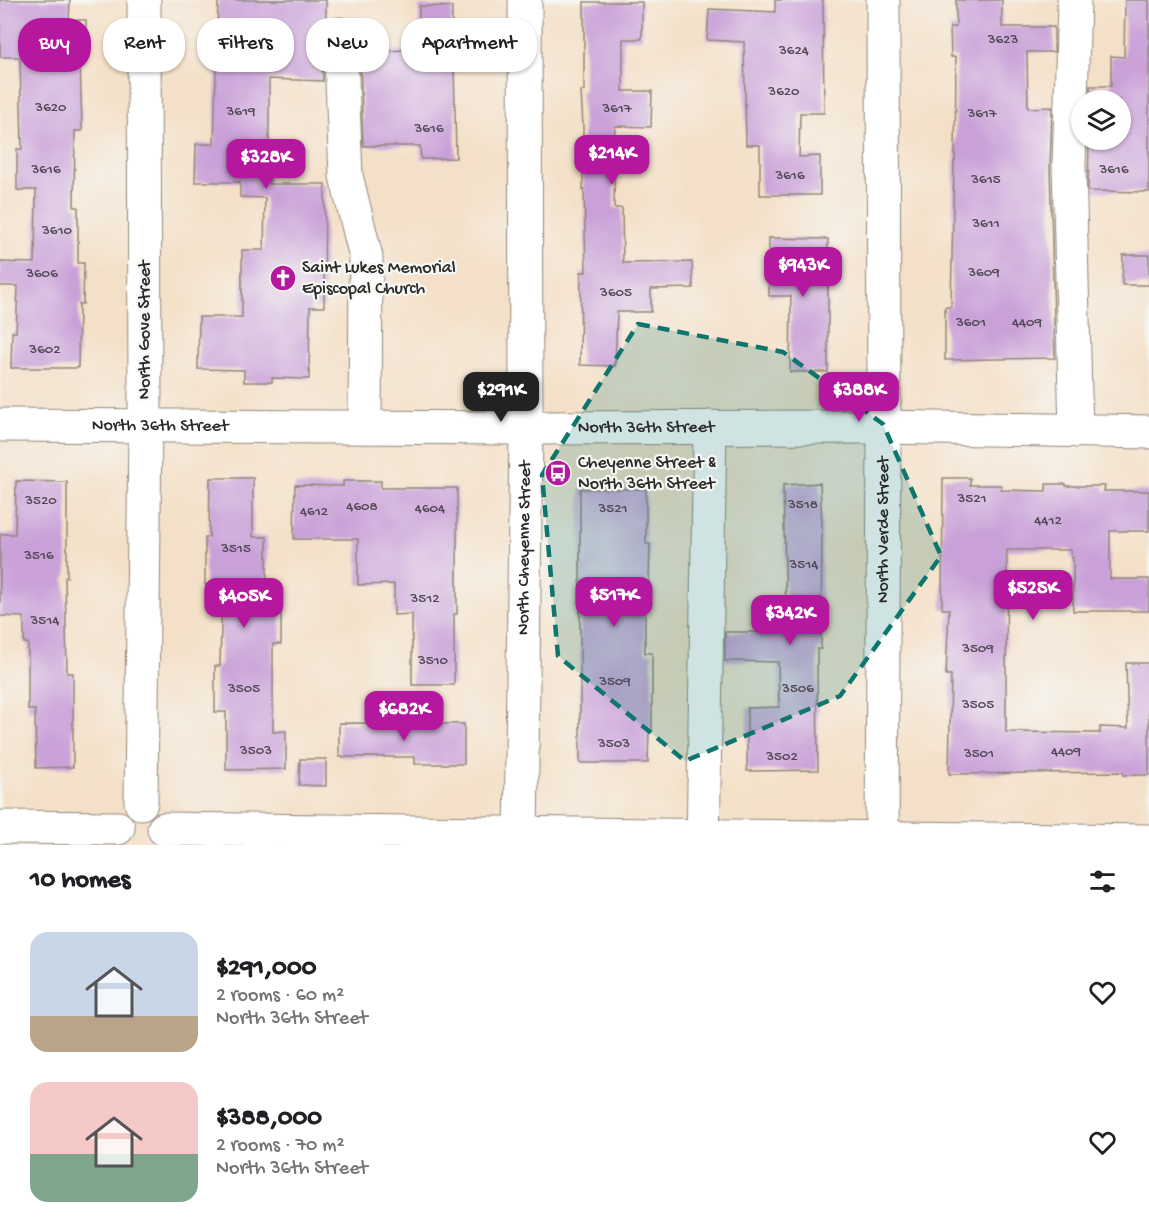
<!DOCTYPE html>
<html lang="en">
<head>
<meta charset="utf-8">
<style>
  body { margin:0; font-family:"Gochi Hand",sans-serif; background:#f6f6f6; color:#202124; height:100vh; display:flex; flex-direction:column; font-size:22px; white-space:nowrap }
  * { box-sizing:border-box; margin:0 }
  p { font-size:20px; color:#757577 }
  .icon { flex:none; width:33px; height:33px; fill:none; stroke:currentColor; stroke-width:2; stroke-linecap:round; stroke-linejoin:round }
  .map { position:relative; height:845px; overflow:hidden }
  .details { display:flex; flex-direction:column; background:#fff; flex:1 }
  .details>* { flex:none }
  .banner { position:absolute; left:18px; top:18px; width:600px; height:54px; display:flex; gap:12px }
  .fabs { position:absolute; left:1071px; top:90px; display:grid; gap:12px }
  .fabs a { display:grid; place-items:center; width:60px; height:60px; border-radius:50%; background:#fff; box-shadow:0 2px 4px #0004; font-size:30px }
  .price { position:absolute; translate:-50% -51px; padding:0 14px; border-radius:12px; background:#b5179e; color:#fff; font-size:20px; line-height:39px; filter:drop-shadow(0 2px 3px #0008) }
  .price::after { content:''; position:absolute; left:50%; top:36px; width:18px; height:14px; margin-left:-9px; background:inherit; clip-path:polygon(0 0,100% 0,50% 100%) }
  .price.selected { background:#222; color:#fff }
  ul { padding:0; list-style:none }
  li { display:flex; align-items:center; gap:18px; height:150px; padding:0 30px }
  li span { display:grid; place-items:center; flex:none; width:168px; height:120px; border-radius:18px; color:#555 }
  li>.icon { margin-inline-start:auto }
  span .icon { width:72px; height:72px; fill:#fffc; stroke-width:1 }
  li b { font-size:26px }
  h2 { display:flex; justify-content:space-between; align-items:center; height:72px; padding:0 30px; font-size:26px }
  .tag { padding:0 21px; border-radius:24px; background:#fff; box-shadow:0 2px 4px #0004; font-size:21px; line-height:54px }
  .tag.selected { background:#b5179e; color:#fff }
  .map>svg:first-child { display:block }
  .building { fill:#c9a0d8 }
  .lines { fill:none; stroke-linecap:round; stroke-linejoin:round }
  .minor-casing { stroke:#90867a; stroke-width:35 }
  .minor { stroke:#fff; stroke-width:33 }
  .marked { fill:#0f766e; fill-opacity:0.2; stroke:#0f766e; stroke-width:4.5; stroke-dasharray:12 8; stroke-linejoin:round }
  .labels { text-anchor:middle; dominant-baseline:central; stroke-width:4.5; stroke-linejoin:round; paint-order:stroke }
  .number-label { font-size:15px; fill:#524856 }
  .poi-label { font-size:18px; fill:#2b2b2b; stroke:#f6f6f2; text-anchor:start }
  .street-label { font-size:18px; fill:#2b2b2b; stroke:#f6f6f2 }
</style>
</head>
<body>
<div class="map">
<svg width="1149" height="845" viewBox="0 0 1149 845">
  <rect width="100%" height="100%" fill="#f6f6f2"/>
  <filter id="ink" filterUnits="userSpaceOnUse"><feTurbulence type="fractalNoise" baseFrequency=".0167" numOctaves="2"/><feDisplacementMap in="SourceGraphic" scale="12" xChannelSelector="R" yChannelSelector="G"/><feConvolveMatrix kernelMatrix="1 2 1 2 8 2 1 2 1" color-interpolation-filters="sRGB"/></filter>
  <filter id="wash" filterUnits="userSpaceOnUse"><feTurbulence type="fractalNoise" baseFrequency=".008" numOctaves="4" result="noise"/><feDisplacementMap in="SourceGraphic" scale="24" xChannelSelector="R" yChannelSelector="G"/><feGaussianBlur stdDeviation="1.35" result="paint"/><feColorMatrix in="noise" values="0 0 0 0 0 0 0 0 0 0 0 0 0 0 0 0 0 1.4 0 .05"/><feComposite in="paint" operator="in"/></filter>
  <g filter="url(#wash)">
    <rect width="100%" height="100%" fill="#f4e0c8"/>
    <g id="blocks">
      <!-- building -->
      <g class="building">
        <path d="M 0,0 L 70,0 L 69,20 L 86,20 L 86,61 L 80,61 L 82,131 L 75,131 L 74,207 L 78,207 L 78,263 L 84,263 L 83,304 L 79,304 L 78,368 L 11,368 L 12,332 L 16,332 L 18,286 L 0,286 L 0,262 L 35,263 L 36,190 L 17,190 L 17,149 L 22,149 L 20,57 L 0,57 Z"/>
        <path d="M 218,0 L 326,0 L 326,23 L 321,35 L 323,81 L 269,79 L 269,184 L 325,184 L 324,307 L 310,307 L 309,379 L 272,378 L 272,382 L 244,382 L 244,370 L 198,369 L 199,317 L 242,317 L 242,250 L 264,250 L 265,198 L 240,197 L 240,182 L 195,182 L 196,144 L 214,144 Z"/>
        <path d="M 775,0 L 823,0 L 824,113 L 800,113 L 799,157 L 820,156 L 820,195 L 760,195 L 760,145 L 746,145 L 744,42 L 707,40 L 709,9 L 775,12 Z"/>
        <path d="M 956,0 L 1002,0 L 1002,27 L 1054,27 L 1054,52 L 1027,52 L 1028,108 L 1052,107 L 1050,166 L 1055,358 L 945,360 L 945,307 L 951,307 L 954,161 L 955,161 L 956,57 L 951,57 L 950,27 L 956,27 Z"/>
        <path d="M 1125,0 L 1149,0 L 1149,192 L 1088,191 L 1089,140 L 1120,140 L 1120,100 L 1090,100 L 1090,86 L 1111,86 L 1111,56 L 1124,57 Z"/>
        <path d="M 584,2 L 642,2 L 642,39 L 623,39 L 623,91 L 652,91 L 651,127 L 615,126 L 614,208 L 622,208 L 623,263 L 692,262 L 693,288 L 651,289 L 651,312 L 617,312 L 615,366 L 580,365 L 581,272 L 586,272 L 584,190 L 583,190 L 583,126 L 581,91 L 584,91 Z"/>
        <path d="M 419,6 L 452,7 L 451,63 L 454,63 L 456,158 L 421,159 L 420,146 L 363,146 L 360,53 L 419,49 Z"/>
        <path d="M 769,238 L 828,239 L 828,372 L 790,372 L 791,296 L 769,296 Z"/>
        <path d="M 1123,255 L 1149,255 L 1149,285 L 1122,285 Z"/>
        <path d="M 210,478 L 253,478 L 253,537 L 267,537 L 267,598 L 281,598 L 281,644 L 273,644 L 273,732 L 286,731 L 286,769 L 226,770 L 226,712 L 215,712 L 215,666 L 220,666 L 222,585 L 205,585 L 205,537 L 209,537 Z"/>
        <path d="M 943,478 L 970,478 L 970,485 L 1001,485 L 1001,490 L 1046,491 L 1046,484 L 1066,484 L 1066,486 L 1105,486 L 1104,491 L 1149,491 L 1149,531 L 1110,531 L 1110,579 L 1149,579 L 1149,611 L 1073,611 L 1073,558 L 1071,558 L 1071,550 L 1007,550 L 1006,676 L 1006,732 L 1100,733 L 1100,727 L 1128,728 L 1126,663 L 1149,663 L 1149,775 L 1123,775 L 1123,772 L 949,774 L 951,675 L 946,675 L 949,609 L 942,609 Z"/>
        <path d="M 16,481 L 67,482 L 67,577 L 65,577 L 67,673 L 73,673 L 73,767 L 36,768 L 35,710 L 28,710 L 28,643 L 24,643 L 24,617 L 0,616 L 0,534 L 15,534 Z"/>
        <path d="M 343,481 L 381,481 L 381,488 L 457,488 L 457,614 L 454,614 L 454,685 L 412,685 L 412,614 L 394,615 L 394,584 L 358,585 L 358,539 L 294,539 L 295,485 L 343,486 Z"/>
        <path d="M 820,483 L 822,525 L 821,649 L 817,649 L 818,770 L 747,771 L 747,708 L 779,707 L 778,662 L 725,661 L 725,632 L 776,632 L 776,612 L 786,612 L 783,485 Z"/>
        <path d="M 580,489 L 646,489 L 646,544 L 650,544 L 649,582 L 645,582 L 645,653 L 652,653 L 652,731 L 649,730 L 648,763 L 580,763 Z"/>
        <path d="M 339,723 L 464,724 L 464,764 L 415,764 L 415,757 L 339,757 Z"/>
        <path d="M 300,759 L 326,759 L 326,786 L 299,785 Z"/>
      </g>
    </g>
  </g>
  <g filter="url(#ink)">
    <use href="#blocks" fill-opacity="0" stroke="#90867a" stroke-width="1.5"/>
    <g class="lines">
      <defs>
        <g id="minor">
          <path d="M 1074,0 L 1069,166 L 1076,431"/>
          <path d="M 340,34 L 346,176 L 366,257 L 365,427"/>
          <path id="s1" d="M 0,425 L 526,428 L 884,427 L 1149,432"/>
          <path d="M 141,803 L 145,426 L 144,0"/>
          <path d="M 0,827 L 118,828"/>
          <path d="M 164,829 L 1149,841"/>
          <path id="s2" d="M 521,845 L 526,428 L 525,0"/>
          <path d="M 703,845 L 710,427"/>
          <path id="s3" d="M 882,845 L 884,427 L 883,0"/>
        </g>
      </defs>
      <!-- minor casing -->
      <use href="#minor" class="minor-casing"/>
      <!-- minor -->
      <use href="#minor" class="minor"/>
    </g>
  </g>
  <!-- marked area -->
  <path class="marked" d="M 638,324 L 783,352 L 883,424 L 941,556 L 840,696 L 685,761 L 558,656 L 542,475 Z"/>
  <!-- icons -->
  <defs>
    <symbol id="church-disc" viewBox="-11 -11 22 22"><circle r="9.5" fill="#b5179e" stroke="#f6f6f2"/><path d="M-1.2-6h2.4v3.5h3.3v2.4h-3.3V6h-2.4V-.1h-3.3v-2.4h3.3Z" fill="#fff"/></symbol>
    <symbol id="bus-disc" viewBox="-11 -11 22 22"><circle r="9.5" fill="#b5179e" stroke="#f6f6f2"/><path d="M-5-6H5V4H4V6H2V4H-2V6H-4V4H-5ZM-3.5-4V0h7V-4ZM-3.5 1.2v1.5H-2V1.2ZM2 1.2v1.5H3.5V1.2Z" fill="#fff"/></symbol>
  </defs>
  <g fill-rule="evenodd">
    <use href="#church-disc" x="268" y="263" width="30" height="30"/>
    <use href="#bus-disc" x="543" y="458" width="30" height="30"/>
  </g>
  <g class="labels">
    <!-- number labels -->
    <g class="number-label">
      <text x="1003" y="40">3623</text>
      <text x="794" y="51">3624</text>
      <text x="784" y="92">3620</text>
      <text x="51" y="108">3620</text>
      <text x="617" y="109">3617</text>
      <text x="241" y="112">3619</text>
      <text x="982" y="114">3617</text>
      <text x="429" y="129">3616</text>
      <text x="46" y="170">3616</text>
      <text x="1114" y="170">3616</text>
      <text x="790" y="176">3616</text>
      <text x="986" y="180">3615</text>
      <text x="986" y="224">3611</text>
      <text x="57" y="231">3610</text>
      <text x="984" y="273">3609</text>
      <text x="42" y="274">3606</text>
      <text x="616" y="293">3605</text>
      <text x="971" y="323">3601</text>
      <text x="1027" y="323">4409</text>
      <text x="45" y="350">3602</text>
      <text x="972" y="499">3521</text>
      <text x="41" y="501">3520</text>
      <text x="803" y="505">3518</text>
      <text x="362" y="507">4608</text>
      <text x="430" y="509">4604</text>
      <text x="613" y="509">3521</text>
      <text x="314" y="512">4612</text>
      <text x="1048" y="521">4412</text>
      <text x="236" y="549">3515</text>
      <text x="39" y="556">3516</text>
      <text x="804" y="565">3514</text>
      <text x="425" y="599">3512</text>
      <text x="45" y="621">3514</text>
      <text x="978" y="649">3509</text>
      <text x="433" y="661">3510</text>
      <text x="615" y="682">3509</text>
      <text x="244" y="689">3505</text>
      <text x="798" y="689">3506</text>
      <text x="978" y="705">3505</text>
      <text x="614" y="744">3503</text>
      <text x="256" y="751">3503</text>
      <text x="1066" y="752">4409</text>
      <text x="979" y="754">3501</text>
      <text x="782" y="757">3502</text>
    </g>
    <!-- poi labels -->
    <g class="poi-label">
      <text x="302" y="268">Saint Lukes Memorial<tspan x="302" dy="21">Episcopal Church</tspan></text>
      <text x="578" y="463">Cheyenne Street &amp;<tspan x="578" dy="21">North 36th Street</tspan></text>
    </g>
    <!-- street labels -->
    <g class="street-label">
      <text transform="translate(145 330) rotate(-90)">North Gove Street</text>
      <text stroke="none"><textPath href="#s1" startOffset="160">North 36th Street</textPath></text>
      <text stroke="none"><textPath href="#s1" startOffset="646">North 36th Street</textPath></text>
      <text stroke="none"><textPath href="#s3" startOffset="315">North Verde Street</textPath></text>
      <text stroke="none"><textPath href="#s2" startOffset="297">North Cheyenne Street</textPath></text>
    </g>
  </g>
</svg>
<div class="fabs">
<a><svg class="icon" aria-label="layers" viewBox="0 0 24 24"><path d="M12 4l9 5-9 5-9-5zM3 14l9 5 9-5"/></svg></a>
</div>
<b class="price" style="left:612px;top:186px">$214K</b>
<b class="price" style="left:266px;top:190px">$328K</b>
<b class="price" style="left:803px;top:298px">$943K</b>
<b class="price selected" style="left:501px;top:423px">$291K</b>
<b class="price" style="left:859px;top:423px">$388K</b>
<b class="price" style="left:1033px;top:621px">$525K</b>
<b class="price" style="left:614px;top:628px">$517K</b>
<b class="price" style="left:244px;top:629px">$405K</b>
<b class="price" style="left:790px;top:646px">$342K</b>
<b class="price" style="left:404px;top:742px">$682K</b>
<div class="banner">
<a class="tag selected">Buy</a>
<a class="tag">Rent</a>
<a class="tag">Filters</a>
<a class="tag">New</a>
<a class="tag">Apartment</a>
</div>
</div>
<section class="details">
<h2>10 homes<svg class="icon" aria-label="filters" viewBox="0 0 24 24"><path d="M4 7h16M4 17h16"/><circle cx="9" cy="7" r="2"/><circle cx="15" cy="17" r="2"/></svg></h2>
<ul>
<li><span style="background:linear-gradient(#c9d6e8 70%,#b9a48a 0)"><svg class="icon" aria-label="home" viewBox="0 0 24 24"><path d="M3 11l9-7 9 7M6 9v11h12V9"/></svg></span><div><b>$291,000</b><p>2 rooms · 60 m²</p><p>North 36th Street</p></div><svg class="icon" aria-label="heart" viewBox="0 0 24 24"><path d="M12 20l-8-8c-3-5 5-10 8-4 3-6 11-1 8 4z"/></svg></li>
<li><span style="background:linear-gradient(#f6c9c9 60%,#7fa58c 0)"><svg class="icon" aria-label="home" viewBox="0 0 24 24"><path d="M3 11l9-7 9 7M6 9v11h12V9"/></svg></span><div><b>$388,000</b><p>2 rooms · 70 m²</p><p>North 36th Street</p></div><svg class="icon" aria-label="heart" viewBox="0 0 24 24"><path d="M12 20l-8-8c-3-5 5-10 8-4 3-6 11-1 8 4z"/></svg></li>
</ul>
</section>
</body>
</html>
